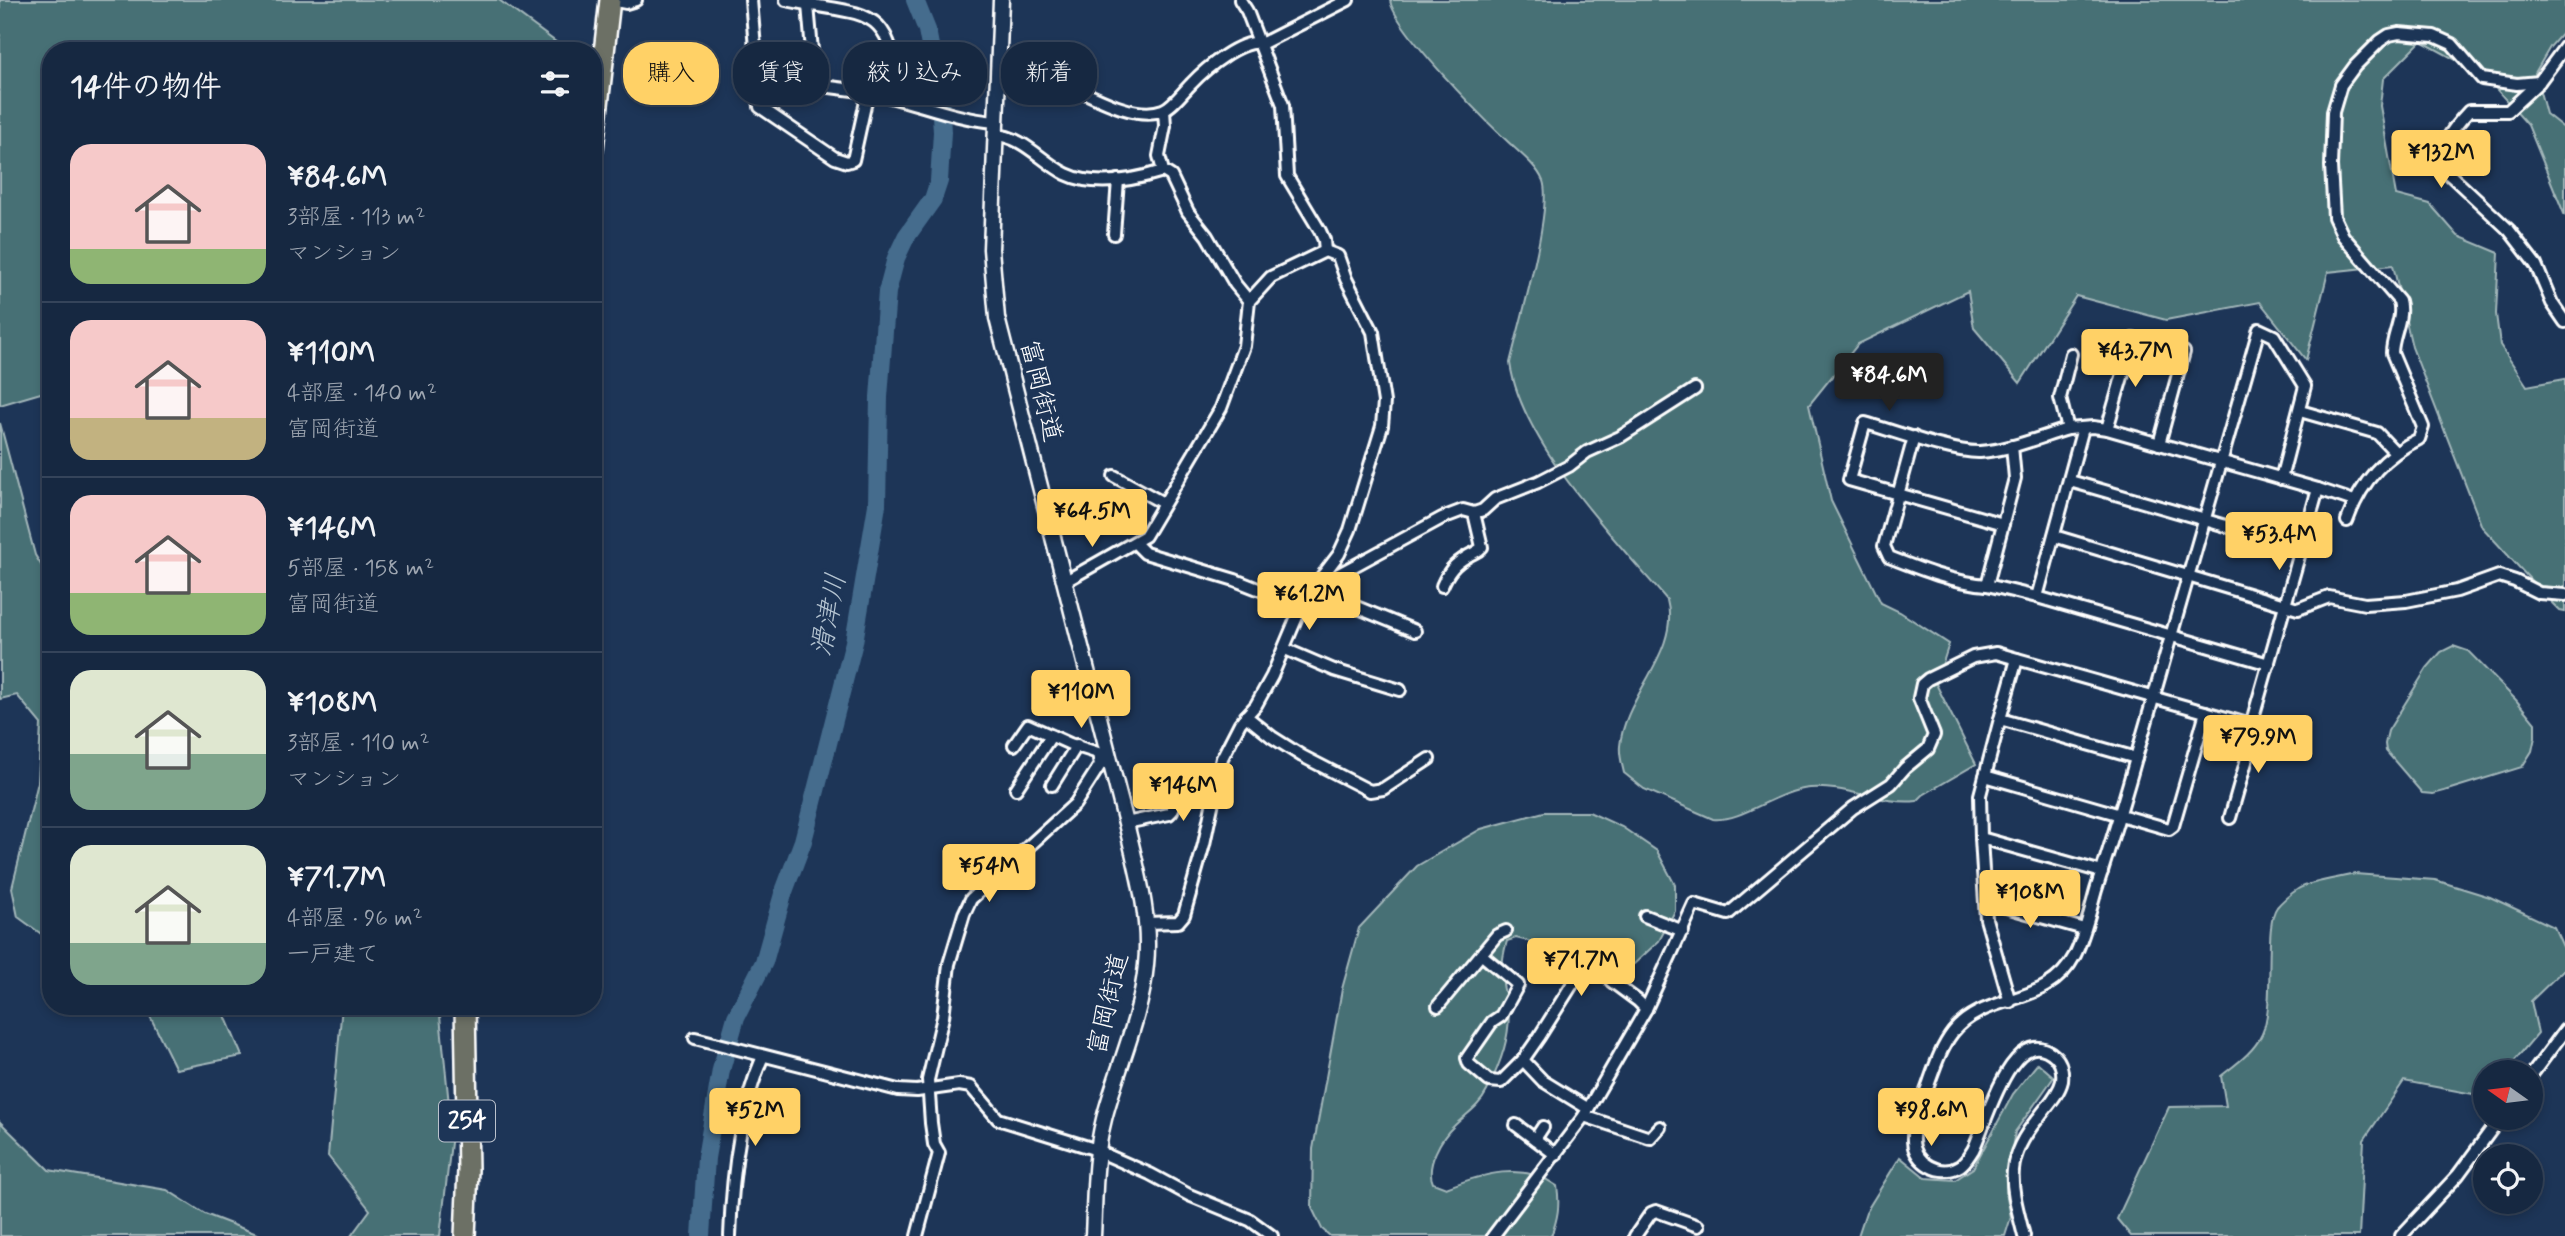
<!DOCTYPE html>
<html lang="ja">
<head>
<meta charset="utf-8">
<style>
  body { margin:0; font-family:Mynerve,"Klee One",sans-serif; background:#1f3048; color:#f1f3f6; height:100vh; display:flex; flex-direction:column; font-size:26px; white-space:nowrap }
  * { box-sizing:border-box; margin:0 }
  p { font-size:23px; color:#9ea6b1 }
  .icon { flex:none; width:38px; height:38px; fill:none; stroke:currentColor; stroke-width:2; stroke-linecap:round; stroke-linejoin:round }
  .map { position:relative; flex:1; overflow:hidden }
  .panel { position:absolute; left:42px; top:42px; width:560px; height:973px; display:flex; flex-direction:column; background:#162841; border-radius:28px; box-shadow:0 4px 10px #0003,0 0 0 2px #35445a }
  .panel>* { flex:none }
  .hud { position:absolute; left:623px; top:42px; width:665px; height:63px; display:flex; gap:14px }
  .needle { width:46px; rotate:284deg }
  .fabs { position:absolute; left:2473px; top:1060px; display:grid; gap:14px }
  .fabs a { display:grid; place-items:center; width:70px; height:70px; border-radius:50%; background:#162841; box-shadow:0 4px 10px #0003,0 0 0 2px #35445a; font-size:35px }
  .price { position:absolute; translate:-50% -60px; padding:0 16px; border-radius:7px; background:#ffd166; color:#111; font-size:23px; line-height:46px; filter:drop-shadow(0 2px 4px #0008) }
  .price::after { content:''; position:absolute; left:50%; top:42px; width:21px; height:16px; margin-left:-10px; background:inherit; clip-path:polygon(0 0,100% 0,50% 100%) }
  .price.on { background:#222; color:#fff }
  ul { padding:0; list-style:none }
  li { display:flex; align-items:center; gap:21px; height:175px; padding:0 28px }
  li+li { border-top:2px solid #35445a }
  li span { display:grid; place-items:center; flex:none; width:196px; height:140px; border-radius:21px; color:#555 }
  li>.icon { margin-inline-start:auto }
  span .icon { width:84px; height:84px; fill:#fffc; stroke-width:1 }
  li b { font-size:30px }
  h2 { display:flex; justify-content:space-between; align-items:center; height:84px; padding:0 28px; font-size:30px }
  .pill { padding:0 24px; border-radius:28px; background:#162841; box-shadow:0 4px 10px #0003,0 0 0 2px #35445a; font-size:24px; line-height:63px }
  .pill.on { background:#ffd166; color:#111 }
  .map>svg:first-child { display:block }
  .green { fill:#476f74; stroke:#a3b7ba; stroke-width:2 }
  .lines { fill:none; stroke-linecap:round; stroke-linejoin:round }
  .river { stroke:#456c8d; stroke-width:18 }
  .street-casing { stroke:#fff; stroke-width:16 }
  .secondary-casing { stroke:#fff; stroke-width:19 }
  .highway-casing { stroke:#fff; stroke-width:24 }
  .street { stroke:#1d3557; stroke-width:10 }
  .secondary { stroke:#1d3557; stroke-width:14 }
  .highway { stroke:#6c7065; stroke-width:19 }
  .labels { text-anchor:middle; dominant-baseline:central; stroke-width:7; stroke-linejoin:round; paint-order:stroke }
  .shield { fill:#1d3557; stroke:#bbc2cd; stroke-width:2 }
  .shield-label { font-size:24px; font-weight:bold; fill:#fff }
  .street-label { font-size:26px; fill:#fff; stroke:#1d3557 }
  .water-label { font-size:28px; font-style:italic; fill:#b5c4d1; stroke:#1d3557 }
</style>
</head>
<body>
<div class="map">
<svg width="2565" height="1236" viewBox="0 0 2565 1236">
  <rect width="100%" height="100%" fill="#1d3557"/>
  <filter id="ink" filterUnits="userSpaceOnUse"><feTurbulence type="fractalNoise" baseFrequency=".0143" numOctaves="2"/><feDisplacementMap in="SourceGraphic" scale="14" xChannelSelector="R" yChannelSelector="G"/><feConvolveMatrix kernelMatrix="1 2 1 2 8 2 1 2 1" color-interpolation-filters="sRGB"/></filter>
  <g filter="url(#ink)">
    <!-- green -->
    <g class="green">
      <path d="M 0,0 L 499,0 L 568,51 L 51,51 L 51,390 L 0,405 Z"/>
      <path d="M 1390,0 L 2565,0 L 2565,30 L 2550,47 L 2535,73 L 2546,114 L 2565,129 L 2565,216 L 2528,125 L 2484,75 L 2421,41 L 2383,79 L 2380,106 L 2396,195 L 2430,204 L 2458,236 L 2499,253 L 2496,314 L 2500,345 L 2527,386 L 2565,379 L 2565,612 L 2560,611 L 2549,600 L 2482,527 L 2412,347 L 2393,265 L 2328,272 L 2306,360 L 2260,302 L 2166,320 L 2076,296 L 2020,383 L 1974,328 L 1968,291 L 1858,344 L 1809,405 L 1831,501 L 1881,603 L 1900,612 L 1949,644 L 1936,684 L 1976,764 L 1923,795 L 1917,801 C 1882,805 1846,785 1810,788 C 1775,791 1743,822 1713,819 L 1644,789 L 1624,773 C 1622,764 1619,755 1620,746 C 1624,696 1681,651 1667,600 C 1615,539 1521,443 1510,363 C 1518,329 1553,209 1543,181 C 1537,165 1516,150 1504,138 C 1481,116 1393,27 1390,0 Z"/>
      <path d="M 0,423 L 35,555 L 51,581 L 51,941 L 18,917 L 12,888 L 38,782 L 41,724 L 17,695 L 0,699 Z"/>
      <path d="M 2453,646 L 2468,651 L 2516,700 L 2535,723 L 2535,737 L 2532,751 L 2522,767 L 2444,791 L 2433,794 L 2422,793 L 2386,751 L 2385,744 L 2388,731 L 2427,668 L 2441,652 Z"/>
      <path d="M 1544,812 L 1589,812 L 1622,827 L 1657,851 L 1675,885 L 1675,911 L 1659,941 L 1634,964 L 1617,963 L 1516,938 L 1507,941 C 1503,954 1501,970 1503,983 C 1503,990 1507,997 1508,1004 C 1512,1035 1500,1064 1487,1091 C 1479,1107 1466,1114 1454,1126 C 1441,1138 1425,1166 1433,1183 L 1446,1188 C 1482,1174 1523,1161 1557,1186 C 1560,1205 1558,1218 1551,1236 L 1330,1236 L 1322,1229 L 1312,1208 L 1313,1149 L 1342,989 L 1359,928 L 1417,866 L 1481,829 Z"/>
      <path d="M 2355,874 L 2435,880 L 2490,897 L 2554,927 L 2565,951 L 2565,968 L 2531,1001 L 2538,1033 L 2504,1073 L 2485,1073 L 2484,1096 L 2404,1081 L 2364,1140 L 2359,1236 L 2131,1236 L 2117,1219 L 2169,1107 L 2226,1106 L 2221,1076 C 2236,1064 2254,1052 2262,1034 C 2276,1002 2263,925 2277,907 C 2282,901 2292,893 2298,889 C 2310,881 2340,878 2355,874 Z"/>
      <path d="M 145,1006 L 221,1006 L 242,1056 L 176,1069 Z"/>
      <path d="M 342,1006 L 439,1006 L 452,1134 L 440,1236 L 351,1236 L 370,1210 L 328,1156 Z"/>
      <path d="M 2038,1063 L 2054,1077 L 2015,1132 L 2008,1170 L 2006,1192 L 2011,1217 L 2005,1236 L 1858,1236 L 1866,1212 L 1900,1157 L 1926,1178 L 1955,1180 L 1973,1168 L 2013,1094 Z"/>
      <path d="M 0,1122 L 49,1170 L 167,1190 L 205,1214 L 262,1236 L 0,1236 Z"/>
    </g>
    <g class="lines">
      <!-- river -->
      <path class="river" d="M 701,1236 L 706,1158 L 721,1070 L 736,1017 L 764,962 L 783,894 L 803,841 L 854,642 L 877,505 L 879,397 L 887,292 L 896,258 L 906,237 L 933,199 L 939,181 L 942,132 L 940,98 L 927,30 L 915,0"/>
      <defs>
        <g id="street">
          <path d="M 611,0 L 626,3 L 636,0"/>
          <path d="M 751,0 L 760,107 L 835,158 L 847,162 L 853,160 L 868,92 C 910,99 952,119 995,122"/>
          <path d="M 786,0 C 864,17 894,1 896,97"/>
          <path d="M 1240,0 L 1247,11 L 1283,105 L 1287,176 L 1320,231 L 1324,240 L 1325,251"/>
          <path d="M 808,5 L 815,85 L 868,92"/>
          <path d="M 998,67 C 1014,68 1032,69 1046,75 C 1077,86 1130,123 1163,110 C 1173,106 1183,92 1191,84 C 1206,68 1241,39 1263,43 L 1348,0"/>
          <path d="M 2539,82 L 2508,111 L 2469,111 C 2452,129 2435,148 2449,174 L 2509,230 L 2536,265 L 2552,303 L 2565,322"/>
          <path d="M 1164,110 L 1165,126 L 1159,156 L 1163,171 L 1171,176 L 1188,212 L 1207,236 L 1235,284 L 1249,301"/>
          <path d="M 995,135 C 1023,136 1042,162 1066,174 C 1095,188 1134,180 1163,171"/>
          <path d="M 1114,234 L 1118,180"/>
          <path d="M 2071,354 L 2060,398 L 2068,429 L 2093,427 L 2107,429 L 2318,489 L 2251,725 L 2248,755 L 2230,818"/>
          <path d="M 2300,411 L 2377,433 L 2395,452"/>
          <path d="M 2107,429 L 2133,339 L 2184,352 L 2159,444"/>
          <path d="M 1914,437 L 1884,546 L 1889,557 C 1922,570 1952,582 1987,585 L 2003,524 L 1849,480 L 1865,423 C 1894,431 1953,453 1980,452 C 2010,450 2040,437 2068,429"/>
          <path d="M 1114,476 L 1163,503"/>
          <path d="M 2070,481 L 2302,548"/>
          <path d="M 2318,489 L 2354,501"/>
          <path d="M 2347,521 C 2360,484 2383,456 2419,439 L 2423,427 L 2392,353 C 2392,335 2404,319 2399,301 L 2343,236 L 2334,217 L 2331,166 L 2333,112 L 2341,85 L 2355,66 L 2380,41 L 2389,35 L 2399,33 L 2434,36 L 2452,44 L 2482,79 L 2517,84 L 2539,82 L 2565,47"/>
          <path d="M 2003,524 L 2015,478 L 2012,446"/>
          <path d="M 2054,536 L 2298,609 L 2329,597 L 2365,604 L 2406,601 L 2457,591 L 2499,576 L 2515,581 L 2539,593 L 2565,595"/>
          <path d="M 1135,543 L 1145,553 L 1235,580 L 1301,606"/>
          <path d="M 1064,582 L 1145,536 L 1221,408 L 1244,346 L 1249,301 L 1271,277 L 1325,251 L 1338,256 L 1346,279 L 1373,332 L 1384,402 L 1382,426 L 1350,530 L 1339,554 L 1304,600 L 1272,676 L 1256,705 L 1240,723 L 1222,758 L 1204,844 L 1184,915 L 1178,922 L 1146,923"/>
          <path d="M 1987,585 L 2037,597 L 2269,664"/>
          <path d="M 1317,586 L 1442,518 L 1463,510 L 1474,513 L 1483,510 L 1495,499 L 1538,482 L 1569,466 L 1587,452 L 1620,437 L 1695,389"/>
          <path d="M 1442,586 C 1448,572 1454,564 1468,556 C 1474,552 1477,553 1482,547 L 1474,513"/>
          <path d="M 1312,589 L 1415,631"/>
          <path d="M 2037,597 L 2083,428"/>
          <path d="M 1285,649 L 1334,670 L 1400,690"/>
          <path d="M 2017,659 L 2000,719 L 2136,758"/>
          <path d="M 1246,716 L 1272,737 L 1302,756 L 1370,791 L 1383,789 L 1429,759"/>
          <path d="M 2000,719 L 1980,795 L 1981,838 L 1986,919 L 2010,1002"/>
          <path d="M 1014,745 L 1028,725 L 1070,744 L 1098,753 L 1100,765"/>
          <path d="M 1985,776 L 2169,829 L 2173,826 L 2206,712"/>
          <path d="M 1052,785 L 1077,745"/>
          <path d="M 1016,789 L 1051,736"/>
          <path d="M 1126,823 L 1169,814 L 1172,811 L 1186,774 L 1218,775"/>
          <path d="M 1981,838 L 2102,872"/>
          <path d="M 1985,901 L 2084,929"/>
          <path d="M 1645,916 L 1683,931"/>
          <path d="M 1482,955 L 1518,985 L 1501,1016 L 1492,1022 L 1467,1058 L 1469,1064 L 1489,1081 L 1501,1082 L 1523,1060 L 1539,1037 L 1590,956 L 1600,956 L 1605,959 L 1611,981 L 1638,1001 L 1646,1009"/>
          <path d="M 1438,1006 L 1497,935 L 1506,931"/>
          <path d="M 695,1038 L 898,1090 L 917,1091 L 959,1085 L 971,1087 L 998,1119 L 1091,1148 L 1150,1174 L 1189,1195 L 1250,1220 L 1272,1236"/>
          <path d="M 1523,1060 L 1543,1081 L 1587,1108"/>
          <path d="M 2530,1077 L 2565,1030"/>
          <path d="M 1584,1116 L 1650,1138 L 1660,1127"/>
          <path d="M 1516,1125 L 1556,1155"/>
          <path d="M 1535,1139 L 1543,1127"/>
          <path d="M 730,1236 C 732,1176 739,1111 763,1056"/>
          <path d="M 917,1236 L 939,1153 L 934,1144 L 931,1123 L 928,1080 L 943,1017 L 949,964 L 964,914 L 971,899 L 1075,804 L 1100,765 L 1110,756"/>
          <path d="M 1493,1236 L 1584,1116 L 1646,1009 L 1694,904 L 1728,914 L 1853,808 L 1891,784 L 1905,768 L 1928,749 L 1934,735 L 1919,698 L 1922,684 L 1928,679 L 1973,657 L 1996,653 L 2251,725"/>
          <path d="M 1635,1236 L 1651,1213 L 1656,1211 L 1698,1226"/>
          <path d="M 2024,1236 C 2011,1184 2002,1161 2039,1117 C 2047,1106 2059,1094 2062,1081 C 2063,1072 2061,1062 2055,1056 C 2013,1017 1985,1127 1973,1150 C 1969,1156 1966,1162 1960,1166 C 1941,1178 1914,1163 1913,1141 C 1912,1121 1924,1099 1930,1080 C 1936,1063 1942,1046 1953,1032 C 1986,991 2047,1009 2075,955 C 2085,935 2090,911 2096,890 C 2110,846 2124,802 2136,758 C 2178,615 2218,472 2259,329 L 2274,336 L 2305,386 L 2281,479"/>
          <path d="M 2401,1236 L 2458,1175 L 2500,1118"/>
        </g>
        <path id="secondary" d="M 1001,0 L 991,249 L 997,318 L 1126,823 C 1137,870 1151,917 1146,965 C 1141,1019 1117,1068 1104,1119 C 1094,1158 1095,1197 1093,1236"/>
        <g id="highway">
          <path d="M 593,149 L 610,0"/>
          <path d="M 465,1236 L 468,1170 L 465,1006"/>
        </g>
      </defs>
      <!-- street casing -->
      <use href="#street" class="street-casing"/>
      <!-- secondary casing -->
      <use href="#secondary" class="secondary-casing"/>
      <!-- highway casing -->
      <use href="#highway" class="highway-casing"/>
      <!-- street -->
      <use href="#street" class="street"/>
      <!-- secondary -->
      <use href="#secondary" class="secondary"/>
      <!-- highway -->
      <use href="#highway" class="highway"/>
    </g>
  </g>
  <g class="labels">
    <!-- shield labels -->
    <rect class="shield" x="439" y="1100.5" width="56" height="41" rx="5"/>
    <g class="shield-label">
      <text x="467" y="1121">254</text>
    </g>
    <!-- street labels -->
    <g class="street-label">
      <text transform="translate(1040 391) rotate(76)">富岡街道</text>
      <text transform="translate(1109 1004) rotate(-77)">富岡街道</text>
    </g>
    <!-- water labels -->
    <g class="water-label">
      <text transform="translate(830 615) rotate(-79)">滑津川</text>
    </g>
  </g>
</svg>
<div class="fabs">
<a><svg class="needle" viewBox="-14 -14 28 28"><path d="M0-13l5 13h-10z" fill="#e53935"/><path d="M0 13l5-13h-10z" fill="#9ea6b1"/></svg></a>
<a><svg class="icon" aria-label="locate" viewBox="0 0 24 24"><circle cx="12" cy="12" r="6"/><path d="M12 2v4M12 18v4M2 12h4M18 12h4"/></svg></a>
</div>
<b class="price" style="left:2441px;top:190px">¥132M</b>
<b class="price" style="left:2135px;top:389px">¥43.7M</b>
<b class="price on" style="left:1889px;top:413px">¥84.6M</b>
<b class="price" style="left:1092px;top:549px">¥64.5M</b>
<b class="price" style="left:2279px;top:572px">¥53.4M</b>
<b class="price" style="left:1309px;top:632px">¥61.2M</b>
<b class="price" style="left:1081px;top:730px">¥110M</b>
<b class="price" style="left:2258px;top:775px">¥79.9M</b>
<b class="price" style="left:1183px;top:823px">¥146M</b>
<b class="price" style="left:989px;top:904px">¥54M</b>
<b class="price" style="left:2030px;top:930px">¥108M</b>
<b class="price" style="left:1581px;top:998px">¥71.7M</b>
<b class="price" style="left:755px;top:1148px">¥52M</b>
<b class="price" style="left:1931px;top:1148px">¥98.6M</b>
<div class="hud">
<a class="pill on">購入</a>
<a class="pill">賃貸</a>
<a class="pill">絞り込み</a>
<a class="pill">新着</a>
</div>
<section class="panel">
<h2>14件の物件<svg class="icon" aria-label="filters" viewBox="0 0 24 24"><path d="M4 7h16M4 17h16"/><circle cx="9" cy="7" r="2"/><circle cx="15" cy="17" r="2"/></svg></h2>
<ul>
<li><span style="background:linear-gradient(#f6c9c9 75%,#8fb573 0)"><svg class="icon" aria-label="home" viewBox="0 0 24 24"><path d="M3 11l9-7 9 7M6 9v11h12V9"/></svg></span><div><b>¥84.6M</b><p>3部屋 · 113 m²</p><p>マンション</p></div></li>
<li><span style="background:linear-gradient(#f6c9c9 70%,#c2b280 0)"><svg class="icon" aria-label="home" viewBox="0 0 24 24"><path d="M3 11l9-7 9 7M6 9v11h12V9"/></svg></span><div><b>¥110M</b><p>4部屋 · 140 m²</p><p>富岡街道</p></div></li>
<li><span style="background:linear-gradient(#f6c9c9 70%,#8fb573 0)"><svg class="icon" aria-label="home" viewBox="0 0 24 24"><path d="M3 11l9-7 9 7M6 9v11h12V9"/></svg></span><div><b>¥146M</b><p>5部屋 · 158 m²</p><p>富岡街道</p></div></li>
<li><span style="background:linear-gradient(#dfe7d0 60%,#7fa58c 0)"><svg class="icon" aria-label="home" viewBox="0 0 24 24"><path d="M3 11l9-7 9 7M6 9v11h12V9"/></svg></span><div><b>¥108M</b><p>3部屋 · 110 m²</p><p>マンション</p></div></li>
<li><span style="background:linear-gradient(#dfe7d0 70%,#7fa58c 0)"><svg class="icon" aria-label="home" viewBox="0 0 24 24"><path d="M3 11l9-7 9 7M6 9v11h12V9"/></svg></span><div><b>¥71.7M</b><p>4部屋 · 96 m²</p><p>一戸建て</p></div></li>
</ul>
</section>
</div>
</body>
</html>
